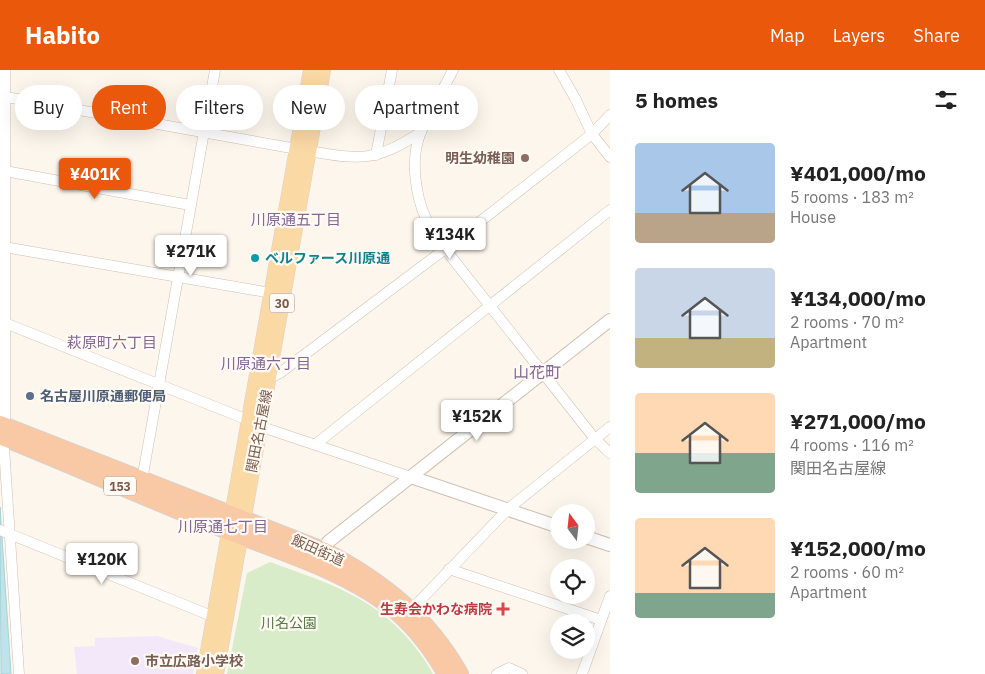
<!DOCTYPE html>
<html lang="en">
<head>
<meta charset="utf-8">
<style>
  body { margin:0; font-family:"IBM Plex Sans","Noto Sans JP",sans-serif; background:#f6f6f6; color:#222; height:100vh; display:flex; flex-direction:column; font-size:19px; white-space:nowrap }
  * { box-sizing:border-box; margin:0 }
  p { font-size:16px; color:#767676 }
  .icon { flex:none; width:28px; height:28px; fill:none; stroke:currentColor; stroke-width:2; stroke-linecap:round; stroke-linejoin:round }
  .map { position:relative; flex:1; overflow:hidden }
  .sheet { display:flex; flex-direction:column; background:#fff; width:375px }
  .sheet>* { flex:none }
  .hud { position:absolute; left:15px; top:15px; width:475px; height:45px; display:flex; gap:10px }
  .needle { width:32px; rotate:345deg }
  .controls { position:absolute; left:550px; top:434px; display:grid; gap:10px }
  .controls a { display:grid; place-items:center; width:45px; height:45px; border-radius:50%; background:#fff; box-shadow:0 5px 20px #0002; font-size:25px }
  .price { position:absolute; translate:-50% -42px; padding:0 11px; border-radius:5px; background:#fff; color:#222; font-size:16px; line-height:32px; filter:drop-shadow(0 1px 2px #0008) }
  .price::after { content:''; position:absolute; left:50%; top:30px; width:15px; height:11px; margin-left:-8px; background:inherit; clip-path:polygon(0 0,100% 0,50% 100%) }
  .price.current { background:#ea580c; color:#fff }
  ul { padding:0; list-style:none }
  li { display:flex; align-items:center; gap:15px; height:125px; padding:0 25px }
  li span { display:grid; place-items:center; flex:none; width:140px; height:100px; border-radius:5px; color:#555 }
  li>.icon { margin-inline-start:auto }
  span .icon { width:60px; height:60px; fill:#fffc; stroke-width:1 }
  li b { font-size:21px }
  h2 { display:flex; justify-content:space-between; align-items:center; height:60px; padding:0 25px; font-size:21px }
  .tag { padding:0 18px; border-radius:22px; background:#fff; box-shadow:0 5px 20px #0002; font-size:18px; line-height:45px }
  .tag.current { background:#ea580c; color:#fff }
  header { display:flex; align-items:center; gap:30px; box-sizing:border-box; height:70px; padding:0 25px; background:#ea580c; color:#fff }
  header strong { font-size:24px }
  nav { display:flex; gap:28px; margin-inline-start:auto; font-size:18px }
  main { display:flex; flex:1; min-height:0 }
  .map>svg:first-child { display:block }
  .education { fill:#f3e8fa }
  .green { fill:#d8ecc9 }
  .water { fill:#bfe3e8; stroke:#a5d3da }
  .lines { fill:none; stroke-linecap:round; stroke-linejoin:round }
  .minor-casing { stroke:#d1beb0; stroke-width:11 }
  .tertiary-casing { stroke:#d1beb0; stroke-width:14 }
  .primary-casing { stroke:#dad1cd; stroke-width:16 }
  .trunk-casing { stroke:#dad1cd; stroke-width:18 }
  .minor { stroke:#fff; stroke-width:10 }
  .tertiary { stroke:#fff; stroke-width:12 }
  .primary { stroke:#fbd9a5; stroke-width:15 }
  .trunk { stroke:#f9c8a4; stroke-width:16 }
  .education-dot { fill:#8d6e63; stroke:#fffaf3; stroke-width:2 }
  .culture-dot { fill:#0f9aa8; stroke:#fffaf3; stroke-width:2 }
  .service-dot { fill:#5c6f8a; stroke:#fffaf3; stroke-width:2 }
  .health-dot { fill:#e0444e; stroke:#fffaf3; stroke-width:2 }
  .labels { text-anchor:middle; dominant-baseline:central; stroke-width:4.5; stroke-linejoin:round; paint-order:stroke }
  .shield { fill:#fffaf3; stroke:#a28b7f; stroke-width:1 }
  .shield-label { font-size:12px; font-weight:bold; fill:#7a5c4d }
  .education-label { font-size:14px; font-weight:bold; fill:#785e54; stroke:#fffaf3; text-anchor:end }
  .culture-label { font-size:14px; font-weight:bold; fill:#0d838f; stroke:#fffaf3; text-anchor:start }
  .service-label { font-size:14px; font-weight:bold; fill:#4e5e75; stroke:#fffaf3; text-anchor:start }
  .street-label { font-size:14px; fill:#7a5c4d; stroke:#fffaf3 }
  .health-label { font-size:14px; font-weight:bold; fill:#be3a42; stroke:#fffaf3; text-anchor:end }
  .park-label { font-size:14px; fill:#537a41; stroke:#fffaf3 }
  .neighbourhood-label { font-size:15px; fill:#846695; stroke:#fffaf3 }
  .quarter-label { font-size:16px; fill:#846695; stroke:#fffaf3 }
</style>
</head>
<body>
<header>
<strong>Habito</strong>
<nav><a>Map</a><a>Layers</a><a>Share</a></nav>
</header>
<main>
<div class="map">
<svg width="610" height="604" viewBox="0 0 610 604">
  <rect width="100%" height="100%" fill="#fdf6ec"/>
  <!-- education -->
  <path class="education" d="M 157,566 L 198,578 L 193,604 L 77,604 L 74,577 L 95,576 L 95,568 Z"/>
  <!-- green -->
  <path class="green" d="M 270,492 C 297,502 326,511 352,525 C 386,542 415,571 433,604 L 227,604 L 247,503 Z"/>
  <!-- water -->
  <path class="water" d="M 0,437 L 11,604 L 1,604 Z"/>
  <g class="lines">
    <defs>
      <g id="minor">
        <path d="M 453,0 C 443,20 430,41 421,62 C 410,87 415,124 426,149 C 431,159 439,169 445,179 L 595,369 L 610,383"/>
        <path d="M 559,0 L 575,28 L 592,64 L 610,87"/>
        <path d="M 0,26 L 297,79"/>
        <path d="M 309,81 C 360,90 376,92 421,62"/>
        <path d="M 376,85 L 392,0"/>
        <path d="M 5,101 L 190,135"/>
        <path d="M 4,177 L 277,224"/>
        <path d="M 0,251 L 248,350"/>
        <path d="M 270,308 L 280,303 L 445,179 L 592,64 L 610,45"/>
        <path d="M 5,356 L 5,0"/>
        <path d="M 259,356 L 411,407"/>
        <path d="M 6,368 L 4,377 L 19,604"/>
        <path d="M 316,374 L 610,140"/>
        <path d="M 142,410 L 215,0"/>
        <path d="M 0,460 L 214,547"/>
        <path d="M 449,499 L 601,550"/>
        <path d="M 411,540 L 508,439 L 610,357"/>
        <path d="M 497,604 L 509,598 L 522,604"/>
        <path d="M 582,604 L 610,526"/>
      </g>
      <g id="tertiary">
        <path d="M 411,407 L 559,457"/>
        <path d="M 586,467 L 610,475"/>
        <path d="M 321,490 L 328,472 L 610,250"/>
      </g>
      <g id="primary">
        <path d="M 204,604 L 311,0"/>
        <path d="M 216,604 L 323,0"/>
      </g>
      <g id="trunk">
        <path d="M 0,354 L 325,481 C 382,511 428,547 460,604"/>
        <path d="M 2,367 C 78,398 153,431 230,462 C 283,483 341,500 388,535 C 412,553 431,578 446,604"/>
      </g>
    </defs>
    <!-- minor casing -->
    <use href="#minor" class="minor-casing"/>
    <!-- tertiary casing -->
    <use href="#tertiary" class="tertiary-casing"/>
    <!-- primary casing -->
    <use href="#primary" class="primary-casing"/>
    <!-- trunk casing -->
    <use href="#trunk" class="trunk-casing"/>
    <!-- minor -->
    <use href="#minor" class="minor"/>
    <!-- tertiary -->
    <use href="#tertiary" class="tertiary"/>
    <!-- primary -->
    <use href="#primary" class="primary"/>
    <!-- trunk -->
    <use href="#trunk" class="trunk"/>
  </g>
  <!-- markers -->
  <g class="education-dot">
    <circle cx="525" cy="88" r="5"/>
    <circle cx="135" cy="591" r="5"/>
  </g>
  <circle class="culture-dot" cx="255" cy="188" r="5"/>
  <circle class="service-dot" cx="30" cy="326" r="5"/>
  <path class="health-dot" d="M500.5 531.5h5v5h5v5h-5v5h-5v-5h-5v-5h5z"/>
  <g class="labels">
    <!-- shield labels -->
    <g class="shield">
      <rect x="269.5" y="223.5" width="25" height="19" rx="4"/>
      <rect x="104" y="406.5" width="32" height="19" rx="4"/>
    </g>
    <g class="shield-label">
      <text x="282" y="233">30</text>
      <text x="120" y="416">153</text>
    </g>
    <!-- education labels -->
    <g class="education-label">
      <text x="515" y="88">明生幼稚園</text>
      <text x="145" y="591" text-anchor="start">市立広路小学校</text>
    </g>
    <!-- culture labels -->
    <g class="culture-label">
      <text x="265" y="188">ベルファース川原通</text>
    </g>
    <!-- service labels -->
    <g class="service-label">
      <text x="40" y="326">名古屋川原通郵便局</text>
    </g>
    <!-- street labels -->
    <g class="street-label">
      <text transform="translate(259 361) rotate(-79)">関田名古屋線</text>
      <text transform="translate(318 480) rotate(24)">飯田街道</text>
    </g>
    <!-- health labels -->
    <g class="health-label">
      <text x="492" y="539">生寿会かわな病院</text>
    </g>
    <!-- park labels -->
    <g class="park-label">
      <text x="289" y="553">川名公園</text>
    </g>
    <!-- neighbourhood labels -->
    <g class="neighbourhood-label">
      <text x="296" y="149">川原通五丁目</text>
      <text x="112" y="272">萩原町六丁目</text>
      <text x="266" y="293">川原通六丁目</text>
      <text x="223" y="456">川原通七丁目</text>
    </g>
    <!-- quarter labels -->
    <g class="quarter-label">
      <text x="537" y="302">山花町</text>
    </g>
  </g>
</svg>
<div class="controls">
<a><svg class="needle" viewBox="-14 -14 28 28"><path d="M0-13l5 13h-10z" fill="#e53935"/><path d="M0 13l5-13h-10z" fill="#767676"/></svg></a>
<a><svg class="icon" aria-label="locate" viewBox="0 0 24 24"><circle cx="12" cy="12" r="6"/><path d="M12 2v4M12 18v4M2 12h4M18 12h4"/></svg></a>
<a><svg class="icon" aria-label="layers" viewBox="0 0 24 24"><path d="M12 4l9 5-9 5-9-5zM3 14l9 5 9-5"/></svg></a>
</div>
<b class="price current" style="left:95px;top:130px">¥401K</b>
<b class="price" style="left:450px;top:190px">¥134K</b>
<b class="price" style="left:191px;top:207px">¥271K</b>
<b class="price" style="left:477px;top:372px">¥152K</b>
<b class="price" style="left:102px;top:515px">¥120K</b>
<div class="hud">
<a class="tag">Buy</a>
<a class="tag current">Rent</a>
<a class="tag">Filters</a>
<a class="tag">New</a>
<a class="tag">Apartment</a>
</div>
</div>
<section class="sheet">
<h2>5 homes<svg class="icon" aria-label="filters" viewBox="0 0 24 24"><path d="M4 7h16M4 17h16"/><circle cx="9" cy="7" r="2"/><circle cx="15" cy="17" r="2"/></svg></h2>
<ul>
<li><span style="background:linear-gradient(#a9c7e8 70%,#b9a48a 0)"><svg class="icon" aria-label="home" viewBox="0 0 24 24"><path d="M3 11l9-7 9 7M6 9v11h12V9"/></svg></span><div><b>¥401,000/mo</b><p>5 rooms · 183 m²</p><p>House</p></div></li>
<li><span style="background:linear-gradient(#c9d6e8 70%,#c2b280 0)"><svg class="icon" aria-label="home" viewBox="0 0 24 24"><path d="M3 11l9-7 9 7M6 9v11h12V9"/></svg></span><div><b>¥134,000/mo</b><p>2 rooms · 70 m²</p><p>Apartment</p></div></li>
<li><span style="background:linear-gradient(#ffd9b3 60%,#7fa58c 0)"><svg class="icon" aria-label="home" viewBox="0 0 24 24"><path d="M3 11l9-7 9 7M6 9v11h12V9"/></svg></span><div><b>¥271,000/mo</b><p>4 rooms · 116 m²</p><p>関田名古屋線</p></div></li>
<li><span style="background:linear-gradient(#ffd9b3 75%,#7fa58c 0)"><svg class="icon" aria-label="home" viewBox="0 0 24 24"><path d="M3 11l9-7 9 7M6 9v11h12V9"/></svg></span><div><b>¥152,000/mo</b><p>2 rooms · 60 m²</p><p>Apartment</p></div></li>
</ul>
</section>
</main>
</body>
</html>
